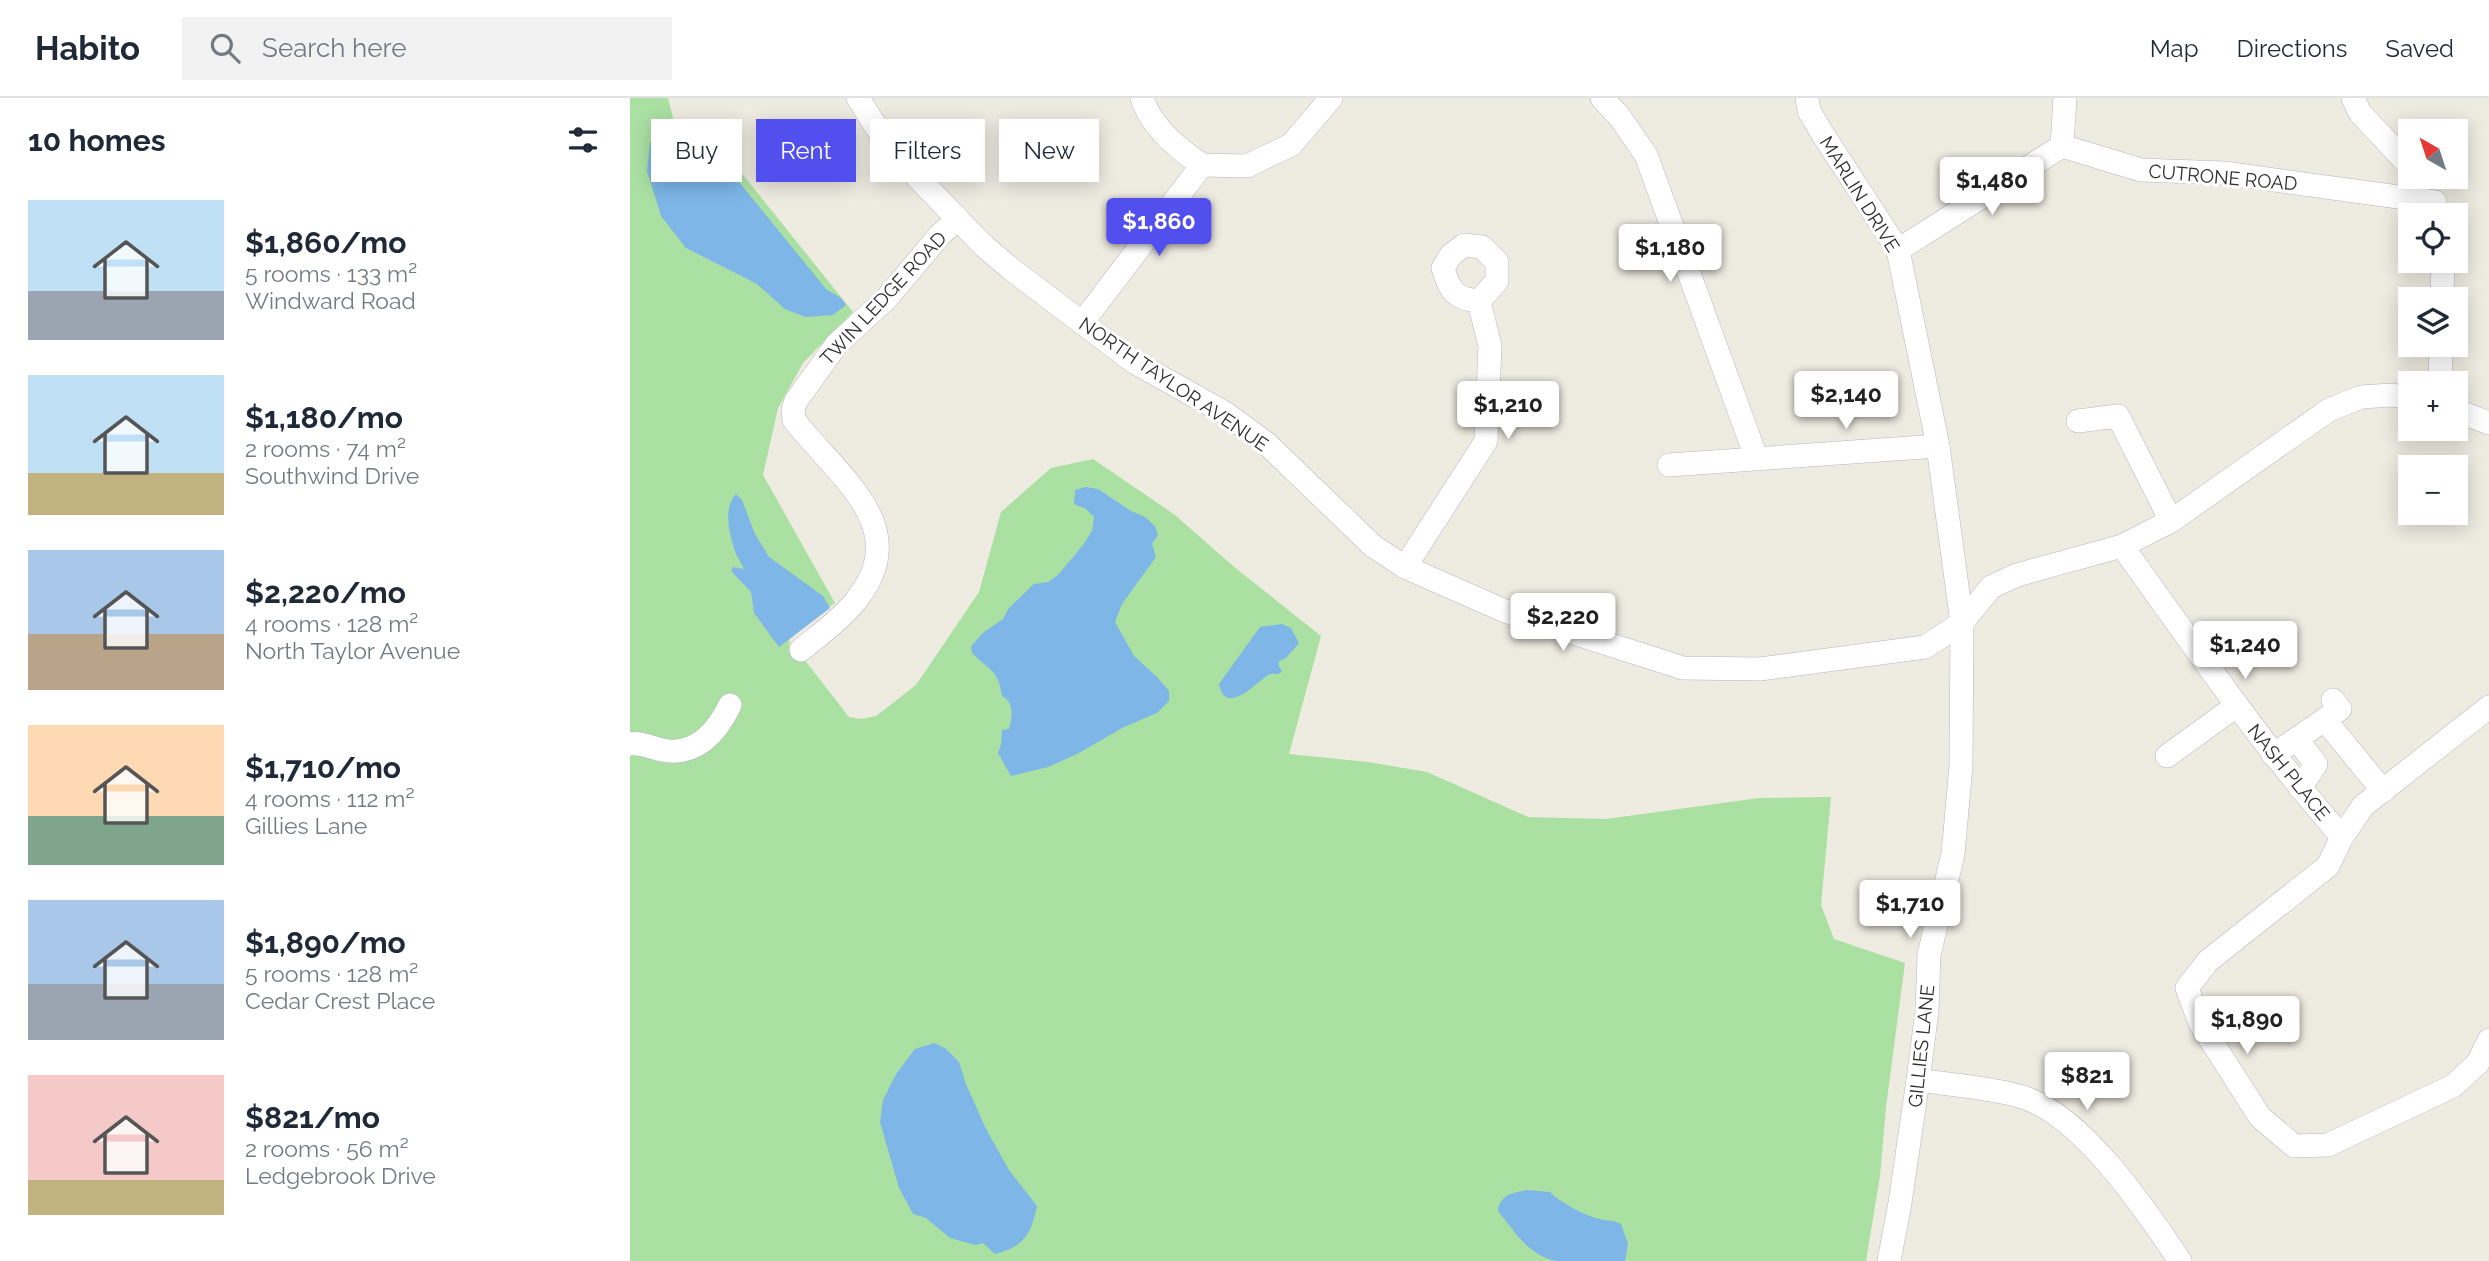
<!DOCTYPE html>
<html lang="en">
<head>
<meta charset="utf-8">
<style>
  body { margin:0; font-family:Raleway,sans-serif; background:#f2f2f3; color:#1f2937; height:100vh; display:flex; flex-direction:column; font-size:26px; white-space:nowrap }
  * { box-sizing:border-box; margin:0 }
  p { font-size:23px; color:#747a83 }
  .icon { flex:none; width:38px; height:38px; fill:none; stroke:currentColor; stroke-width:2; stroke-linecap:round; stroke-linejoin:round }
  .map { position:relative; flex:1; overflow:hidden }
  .side { display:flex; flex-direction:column; background:#fff; width:630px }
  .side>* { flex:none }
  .guide { position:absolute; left:21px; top:21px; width:665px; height:63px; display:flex; gap:14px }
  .needle { width:46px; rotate:321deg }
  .tools { position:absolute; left:1768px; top:21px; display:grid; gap:14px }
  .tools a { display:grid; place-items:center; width:70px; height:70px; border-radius:0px; background:#fff; box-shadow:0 4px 18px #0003; font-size:35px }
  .price { position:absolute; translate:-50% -60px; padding:0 16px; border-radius:7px; background:#fff; color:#222; font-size:23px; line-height:46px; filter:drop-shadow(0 2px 4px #0008) }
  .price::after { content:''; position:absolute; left:50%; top:42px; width:21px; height:16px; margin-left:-10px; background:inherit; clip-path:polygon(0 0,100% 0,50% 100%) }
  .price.selected { background:#514fed; color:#fff }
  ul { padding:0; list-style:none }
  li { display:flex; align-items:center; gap:21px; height:175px; padding:0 28px }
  li span { display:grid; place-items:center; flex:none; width:196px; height:140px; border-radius:0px; color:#555 }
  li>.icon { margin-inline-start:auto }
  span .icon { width:84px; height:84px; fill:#fffc; stroke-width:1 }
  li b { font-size:30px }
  h2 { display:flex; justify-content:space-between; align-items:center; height:84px; padding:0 28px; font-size:30px }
  .tag { padding:0 24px; border-radius:0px; background:#fff; box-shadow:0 4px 18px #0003; font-size:24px; line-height:63px }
  .tag.selected { background:#514fed; color:#fff }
  header { display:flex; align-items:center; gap:42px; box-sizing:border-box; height:98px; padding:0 35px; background:#fff; border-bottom:2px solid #e0e1e3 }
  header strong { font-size:33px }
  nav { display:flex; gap:38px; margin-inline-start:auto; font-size:24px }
  .search { width:490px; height:63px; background:#f2f2f3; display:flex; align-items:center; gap:18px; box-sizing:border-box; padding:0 24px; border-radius:0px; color:#747a83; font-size:26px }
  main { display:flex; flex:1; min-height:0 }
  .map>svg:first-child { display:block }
  .green { fill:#abe0a3 }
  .water { fill:#7db6e7 }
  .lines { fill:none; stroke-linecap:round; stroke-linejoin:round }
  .minor-casing { stroke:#b5b5c0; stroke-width:24 }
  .minor { stroke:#fff; stroke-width:23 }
  .labels { text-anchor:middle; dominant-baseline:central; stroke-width:6; stroke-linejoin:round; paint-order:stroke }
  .street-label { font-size:19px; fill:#2e2e2e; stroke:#fff }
</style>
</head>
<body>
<header>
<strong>Habito</strong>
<div class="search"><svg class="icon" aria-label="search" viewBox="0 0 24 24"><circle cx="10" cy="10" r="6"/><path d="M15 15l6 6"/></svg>Search here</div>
<nav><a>Map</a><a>Directions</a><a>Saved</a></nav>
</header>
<main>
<section class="side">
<h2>10 homes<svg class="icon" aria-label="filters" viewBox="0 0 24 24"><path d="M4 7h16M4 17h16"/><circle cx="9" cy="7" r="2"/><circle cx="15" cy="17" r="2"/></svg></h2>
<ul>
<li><span style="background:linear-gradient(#bfe0f5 65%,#9aa5b1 0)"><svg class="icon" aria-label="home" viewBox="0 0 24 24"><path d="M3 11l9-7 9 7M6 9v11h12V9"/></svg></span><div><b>$1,860/mo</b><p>5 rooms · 133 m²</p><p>Windward Road</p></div></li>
<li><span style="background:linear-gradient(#bfe0f5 70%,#c2b280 0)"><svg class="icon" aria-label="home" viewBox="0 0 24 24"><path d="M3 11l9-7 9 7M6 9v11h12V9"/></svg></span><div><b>$1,180/mo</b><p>2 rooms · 74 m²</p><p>Southwind Drive</p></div></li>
<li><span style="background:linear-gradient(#a9c7e8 60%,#b9a48a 0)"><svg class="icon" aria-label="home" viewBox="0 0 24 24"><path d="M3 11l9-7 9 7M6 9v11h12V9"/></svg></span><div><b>$2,220/mo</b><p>4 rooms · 128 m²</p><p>North Taylor Avenue</p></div></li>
<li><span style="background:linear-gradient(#ffd9b3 65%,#7fa58c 0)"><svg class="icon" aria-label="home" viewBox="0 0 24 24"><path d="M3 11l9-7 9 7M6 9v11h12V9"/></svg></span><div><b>$1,710/mo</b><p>4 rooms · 112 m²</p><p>Gillies Lane</p></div></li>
<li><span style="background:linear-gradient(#a9c7e8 60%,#9aa5b1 0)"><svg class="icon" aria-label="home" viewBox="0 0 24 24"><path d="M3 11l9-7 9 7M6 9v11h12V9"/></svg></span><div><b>$1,890/mo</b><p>5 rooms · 128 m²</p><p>Cedar Crest Place</p></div></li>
<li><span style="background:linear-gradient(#f6c9c9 75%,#c2b280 0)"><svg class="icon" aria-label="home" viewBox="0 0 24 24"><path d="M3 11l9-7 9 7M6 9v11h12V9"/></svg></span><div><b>$821/mo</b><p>2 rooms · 56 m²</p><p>Ledgebrook Drive</p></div></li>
</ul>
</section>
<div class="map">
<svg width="1859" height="1163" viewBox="0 0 1859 1163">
  <rect width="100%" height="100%" fill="#eeebe1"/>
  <!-- green -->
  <path class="green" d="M 0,0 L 38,0 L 51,52 L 86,55 L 110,73 L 223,214 L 173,265 L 148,310 L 133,377 L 205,505 L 160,535 L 159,552 L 174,561 L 219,619 L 231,621 L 246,618 L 286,587 L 349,494 L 371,414 L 421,370 L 463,361 L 545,417 L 603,468 L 691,538 L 659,656 L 738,664 L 797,674 L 898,719 L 976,721 L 1129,700 L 1201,699 L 1191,807 L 1204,841 L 1275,865 L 1256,1009 L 1250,1078 L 1236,1163 L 0,1163 Z"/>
  <!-- water -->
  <g class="water">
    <path d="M 35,24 L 43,29 L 52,45 L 83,58 L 109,84 L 196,191 L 211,200 L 216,207 L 203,217 L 175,219 L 155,211 L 127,186 L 56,150 L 31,118 L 17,73 L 20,45 L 23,37 Z"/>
    <path d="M 456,389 L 468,391 L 501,413 L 515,419 L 525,428 L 528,437 L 522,446 L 526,459 L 492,506 L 485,524 L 504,558 L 527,579 L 539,593 L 539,603 L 527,615 L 494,629 L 447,656 L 418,669 L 381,678 L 368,655 L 371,646 L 372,632 L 379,631 C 382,619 385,605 372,598 C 368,571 361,574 342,555 L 341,548 L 354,534 L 373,521 L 379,510 L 404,486 L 418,484 L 428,477 L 453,447 L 462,433 L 464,419 L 456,411 L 444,406 L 445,392 Z"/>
    <path d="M 106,396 L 112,402 L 125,436 L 139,459 L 193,498 L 200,510 L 149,549 L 124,515 L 121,494 L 102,474 L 102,469 L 114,471 C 112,465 108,461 106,456 C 100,439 92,411 106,396 Z"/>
    <path d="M 652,526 L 661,530 L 669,545 L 656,560 L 649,563 L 649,569 L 652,573 L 649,576 C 644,576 643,575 638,577 C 626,585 595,619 589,586 L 630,529 Z"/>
    <path d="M 304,945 L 315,950 L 329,964 L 336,986 L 356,1031 L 379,1072 L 407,1108 C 401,1136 395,1148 365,1156 L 353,1145 L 345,1147 L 320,1140 L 296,1120 L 283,1116 L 269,1090 L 250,1024 L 253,1002 L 266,976 L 285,951 Z"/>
    <path d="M 897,1092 L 920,1094 C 928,1103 957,1119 970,1121 C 978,1123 983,1122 991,1126 L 998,1146 L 995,1163 L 926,1163 C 898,1157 885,1134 868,1113 C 870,1096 883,1095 897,1092 Z"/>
  </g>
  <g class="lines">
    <defs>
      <g id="minor">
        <path d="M 228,0 L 248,32 L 288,80 L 354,148 L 381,171 L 504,264 L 595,315 L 636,345 L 743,448 L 775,469 L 875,513 L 1053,570 L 1130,571 L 1295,549 L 1332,525 L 1361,489 L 1387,477 L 1492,448 L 1541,423 L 1699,312 L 1731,299 L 1762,297 L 1780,300"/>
        <path d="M 512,0 C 521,29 548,51 572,67"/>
        <path d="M 972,0 L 989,18 L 1016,57 L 1126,359"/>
        <path d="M 1177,0 L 1179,13 L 1192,35 L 1268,152 L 1308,348 L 1332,525 L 1331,668 L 1323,756 L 1299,857 L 1297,913 L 1288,982 L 1270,1105 L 1259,1163"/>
        <path d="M 1723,0 L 1730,15 L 1780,68"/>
        <path d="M 1432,48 L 1511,72 L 1594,75 L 1805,104"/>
        <path d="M 1432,48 L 1435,0"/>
        <path d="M 572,67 L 617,68 L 661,47 L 701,0"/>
        <path d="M 1268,152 L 1432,48"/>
        <path d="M 1812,201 L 1813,163"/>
        <path d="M 452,225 L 572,67"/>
        <path d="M 1810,285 L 1811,247"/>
        <path d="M 1825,312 L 1859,325"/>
        <path d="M 1448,323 L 1488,318 L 1541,423"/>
        <path d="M 1039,367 L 1308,348"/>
        <path d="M 1492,448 C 1563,547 1632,647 1712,739"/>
        <path d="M 775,469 L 856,343 L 860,248 L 849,203 C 825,201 819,192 813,170 L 821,157 L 834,147 L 852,149 L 867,164 L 867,183 L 849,203"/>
        <path d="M 171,552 C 189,537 209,523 224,505 C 287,430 208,379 164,322 L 163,311 L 166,303 L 207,246 L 256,201 L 310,137 L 327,121"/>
        <path d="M 1859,609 L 1733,708 L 1712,739 L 1698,768 L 1578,863 L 1557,890 L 1570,925 L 1630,1019 L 1664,1048 L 1698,1047 L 1823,988 L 1848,965 L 1859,942"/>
        <path d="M 1695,622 L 1753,693"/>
        <path d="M 1667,642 L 1686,666 L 1670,690"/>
        <path d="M 0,646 C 11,644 22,650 32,652 C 66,659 87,634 100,607"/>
        <path d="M 1643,657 L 1710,611 L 1703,602"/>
        <path d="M 1537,658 L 1606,608"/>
        <path d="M 1288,982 C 1321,987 1357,989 1389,998 C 1450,1014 1516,1112 1550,1163"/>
      </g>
    </defs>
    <!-- minor casing -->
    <use href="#minor" class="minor-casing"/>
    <!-- minor -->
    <use href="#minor" class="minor"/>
  </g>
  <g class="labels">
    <!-- street labels -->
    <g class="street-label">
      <text transform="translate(1593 79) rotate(5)">CUTRONE ROAD</text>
      <text transform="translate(1230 96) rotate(58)">MARLIN DRIVE</text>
      <text transform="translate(253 200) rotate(-47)">TWIN LEDGE ROAD</text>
      <text transform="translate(544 286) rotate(34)">NORTH TAYLOR AVENUE</text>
      <text transform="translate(1659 674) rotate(51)">NASH PLACE</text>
      <text transform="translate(1291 948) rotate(-84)">GILLIES LANE</text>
    </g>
  </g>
</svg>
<div class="tools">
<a><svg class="needle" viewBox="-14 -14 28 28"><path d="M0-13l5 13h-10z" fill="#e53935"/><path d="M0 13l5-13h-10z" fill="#747a83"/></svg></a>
<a><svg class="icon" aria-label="locate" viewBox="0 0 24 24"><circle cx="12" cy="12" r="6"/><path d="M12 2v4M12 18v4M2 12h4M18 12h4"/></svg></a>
<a><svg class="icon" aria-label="layers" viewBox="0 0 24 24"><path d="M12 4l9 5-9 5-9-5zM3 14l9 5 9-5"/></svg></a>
<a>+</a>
<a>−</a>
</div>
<b class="price" style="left:1362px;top:119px">$1,480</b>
<b class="price selected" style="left:529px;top:160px">$1,860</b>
<b class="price" style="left:1040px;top:186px">$1,180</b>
<b class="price" style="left:1216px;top:333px">$2,140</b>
<b class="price" style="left:878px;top:343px">$1,210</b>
<b class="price" style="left:933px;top:555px">$2,220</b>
<b class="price" style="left:1615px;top:583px">$1,240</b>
<b class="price" style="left:1280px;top:842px">$1,710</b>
<b class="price" style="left:1617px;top:958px">$1,890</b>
<b class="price" style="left:1457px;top:1014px">$821</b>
<div class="guide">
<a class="tag">Buy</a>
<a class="tag selected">Rent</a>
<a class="tag">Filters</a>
<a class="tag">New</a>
</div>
</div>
</main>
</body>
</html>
